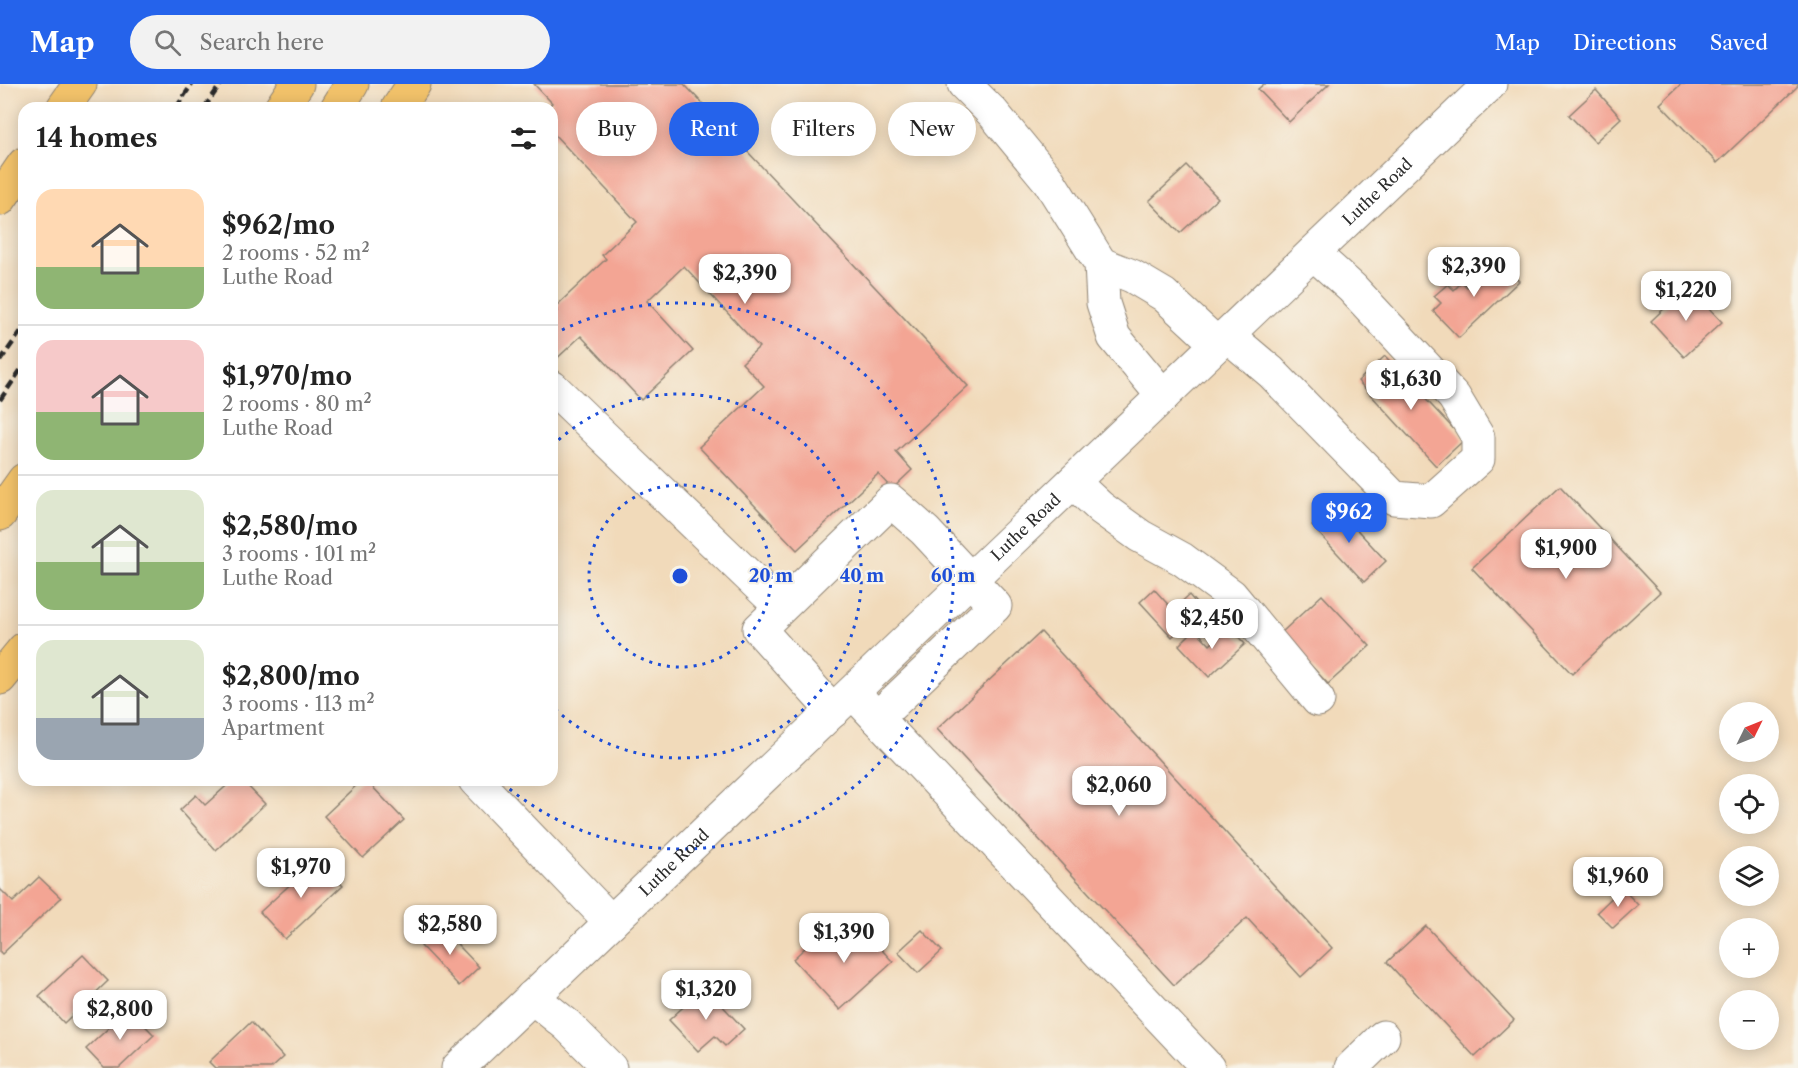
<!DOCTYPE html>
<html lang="en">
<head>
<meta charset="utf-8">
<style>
  body { margin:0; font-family:"Libre Caslon Text",serif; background:#f2f2f2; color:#222; height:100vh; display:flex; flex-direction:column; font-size:22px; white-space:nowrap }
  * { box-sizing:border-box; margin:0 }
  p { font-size:20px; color:#767676 }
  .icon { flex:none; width:33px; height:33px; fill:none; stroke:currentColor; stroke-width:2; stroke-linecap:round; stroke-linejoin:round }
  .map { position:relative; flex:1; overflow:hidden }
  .sheet { position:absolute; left:18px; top:18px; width:540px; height:684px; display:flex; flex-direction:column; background:#fff; border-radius:18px; box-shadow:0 3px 15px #0003 }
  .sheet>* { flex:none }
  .hud { position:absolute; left:576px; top:18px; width:570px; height:54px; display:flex; gap:12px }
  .needle { width:39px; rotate:47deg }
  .buttons { position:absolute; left:1719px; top:618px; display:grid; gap:12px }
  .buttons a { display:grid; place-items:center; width:60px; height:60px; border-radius:50%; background:#fff; box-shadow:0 3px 15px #0003; font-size:30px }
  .price { position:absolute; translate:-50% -51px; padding:0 14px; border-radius:12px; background:#fff; color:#222; font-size:20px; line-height:39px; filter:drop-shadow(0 2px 3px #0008) }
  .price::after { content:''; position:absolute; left:50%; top:36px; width:18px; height:14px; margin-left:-9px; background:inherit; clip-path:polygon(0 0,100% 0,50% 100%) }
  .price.selected { background:#2563eb; color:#fff }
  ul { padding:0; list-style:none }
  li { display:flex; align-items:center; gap:18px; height:150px; padding:0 18px }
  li+li { border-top:2px solid #e0e0e0 }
  li span { display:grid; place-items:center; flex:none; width:168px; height:120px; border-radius:18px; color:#555 }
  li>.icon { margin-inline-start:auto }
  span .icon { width:72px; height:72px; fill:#fffc; stroke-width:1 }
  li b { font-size:26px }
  h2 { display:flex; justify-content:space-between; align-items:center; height:72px; padding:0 18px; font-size:26px }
  .chip { padding:0 21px; border-radius:27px; background:#fff; box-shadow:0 3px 15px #0003; font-size:21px; line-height:54px }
  .chip.selected { background:#2563eb; color:#fff }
  header { display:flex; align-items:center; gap:36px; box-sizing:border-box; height:84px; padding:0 30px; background:#2563eb; color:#fff }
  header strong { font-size:28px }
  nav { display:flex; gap:33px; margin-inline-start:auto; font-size:21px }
  .search { width:420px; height:54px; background:#f2f2f2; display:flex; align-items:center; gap:15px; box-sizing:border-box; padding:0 21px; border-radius:33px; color:#767676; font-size:22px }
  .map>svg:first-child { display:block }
  .building { fill:#f3a594 }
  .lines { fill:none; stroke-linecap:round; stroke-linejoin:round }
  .minor-casing { stroke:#8e8272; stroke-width:35 }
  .major-casing { stroke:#8e8272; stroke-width:35 }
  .highway-casing { stroke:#8e8272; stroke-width:35 }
  .minor { stroke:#fff; stroke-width:33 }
  .major { stroke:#f2c26a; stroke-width:33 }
  .highway { stroke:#f2c26a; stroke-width:33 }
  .rail { stroke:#2b2b2b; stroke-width:4.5; stroke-dasharray:9 4.5; stroke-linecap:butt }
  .ring { fill:none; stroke:#1d4ed8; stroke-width:3; stroke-dasharray:3 6 }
  .labels { text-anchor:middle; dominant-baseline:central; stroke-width:4.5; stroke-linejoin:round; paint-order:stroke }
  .street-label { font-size:16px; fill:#2b2b2b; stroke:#f7f3e8 }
  .centre { fill:#1d4ed8; stroke:#f7f3e8; stroke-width:3 }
  .ring-label { font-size:18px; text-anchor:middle; font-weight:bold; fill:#1d4ed8; stroke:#f7f3e8; stroke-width:4.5; stroke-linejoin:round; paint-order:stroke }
</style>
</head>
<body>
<header>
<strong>Map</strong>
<div class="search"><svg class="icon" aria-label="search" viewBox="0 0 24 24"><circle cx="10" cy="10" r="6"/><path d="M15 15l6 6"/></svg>Search here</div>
<nav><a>Map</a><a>Directions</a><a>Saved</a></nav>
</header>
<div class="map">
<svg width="1798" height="984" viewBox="0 0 1798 984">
  <rect width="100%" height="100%" fill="#f7f3e8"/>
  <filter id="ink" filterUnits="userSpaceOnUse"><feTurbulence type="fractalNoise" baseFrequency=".0167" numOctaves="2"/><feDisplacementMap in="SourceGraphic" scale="12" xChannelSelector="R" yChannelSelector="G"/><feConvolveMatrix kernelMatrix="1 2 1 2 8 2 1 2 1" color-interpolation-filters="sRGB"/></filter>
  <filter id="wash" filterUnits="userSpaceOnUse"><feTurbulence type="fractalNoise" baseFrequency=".008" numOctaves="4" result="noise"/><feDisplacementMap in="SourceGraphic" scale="24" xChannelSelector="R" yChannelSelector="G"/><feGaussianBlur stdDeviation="1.35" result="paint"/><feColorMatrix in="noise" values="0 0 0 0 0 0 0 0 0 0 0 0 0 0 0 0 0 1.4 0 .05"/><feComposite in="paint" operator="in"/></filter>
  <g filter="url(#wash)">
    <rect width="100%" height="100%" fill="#f1daba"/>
    <g id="blocks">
      <!-- building -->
      <g class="building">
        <path d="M 534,0 L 684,0 L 968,302 L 896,368 L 912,386 L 892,405 L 878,390 L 797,466 L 699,363 L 764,302 L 742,279 L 759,263 L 684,182 L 647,217 L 693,267 L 641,316 L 581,252 L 552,279 L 552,231 L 557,227 L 554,224 L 606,175 L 602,171 L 637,138 L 552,48 L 552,24 L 547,24 L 552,19 Z"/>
        <path d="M 1264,0 L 1329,0 L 1289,38 L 1258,5 Z"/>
        <path d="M 1681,0 L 1798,0 L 1798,2 L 1717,79 L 1660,20 Z"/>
        <path d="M 1596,6 L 1621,34 L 1595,58 L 1569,31 Z"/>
        <path d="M 1187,82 L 1218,114 L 1180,149 L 1149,117 Z"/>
        <path d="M 1498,174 L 1519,197 L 1459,254 L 1433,227 L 1441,219 L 1434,212 L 1448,200 L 1454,206 L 1462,198 L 1467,203 Z"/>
        <path d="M 1688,202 L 1722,238 L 1684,273 L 1651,237 Z"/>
        <path d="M 1385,272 L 1464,356 L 1436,382 L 1358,297 Z"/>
        <path d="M 1560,402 L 1660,508 L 1572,590 L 1472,484 Z"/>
        <path d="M 1334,421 L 1386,477 L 1364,498 L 1312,442 Z"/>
        <path d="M 1154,505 L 1173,526 L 1189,511 L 1201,525 L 1172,553 L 1140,518 Z"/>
        <path d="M 1322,511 L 1370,562 L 1328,600 L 1281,549 Z"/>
        <path d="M 1229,543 L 1245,560 L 1209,593 L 1179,561 L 1195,545 L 1210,561 Z"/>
        <path d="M 1041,548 L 1332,864 L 1301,893 L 1247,834 L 1174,901 L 937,645 Z"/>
        <path d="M 233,696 L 242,696 L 265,720 L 216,766 L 180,726 L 196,711 L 205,721 Z"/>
        <path d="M 362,696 L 366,696 L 404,736 L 363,774 L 324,732 Z"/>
        <path d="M 318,775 L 343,801 L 285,855 L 260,828 Z"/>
        <path d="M 39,793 L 61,814 L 2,870 L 0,868 L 0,805 L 13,818 Z"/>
        <path d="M 1622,804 L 1638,821 L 1613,844 L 1597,828 Z"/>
        <path d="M 856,838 L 893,878 L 840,926 L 793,875 L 819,851 L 830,862 Z"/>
        <path d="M 1426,842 L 1514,936 L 1475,973 L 1387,878 Z"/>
        <path d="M 441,843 L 479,883 L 459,902 L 421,862 Z"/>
        <path d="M 922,846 L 942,867 L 918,889 L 898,868 Z"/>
        <path d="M 83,871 L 108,897 L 64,939 L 39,912 Z"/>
        <path d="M 705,903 L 744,945 L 725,962 L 715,952 L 698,967 L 669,936 Z"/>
        <path d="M 129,925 L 154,951 L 119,984 L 104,984 L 86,965 Z"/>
        <path d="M 251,938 L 283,973 L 271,984 L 215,984 L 209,978 Z"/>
      </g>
    </g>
  </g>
  <g filter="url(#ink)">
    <use href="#blocks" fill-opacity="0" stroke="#8e8272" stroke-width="1.5"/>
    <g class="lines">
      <defs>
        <g id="minor">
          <path d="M 964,0 L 993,29 L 1049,97 L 1101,180 L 1103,219 L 1114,253 L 1163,312"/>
          <path d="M 1101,180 L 1132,192 L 1164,211 L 1217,260"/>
          <path d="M 1227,251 L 1271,288 L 1394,414 L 1431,417 L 1478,375 L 1478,353 L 1454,313 L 1352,204 L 1313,169"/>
          <path d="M 552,303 L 781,523"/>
          <path d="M 1073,398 L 1101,424 L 1140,452 L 1182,475 L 1231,511 L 1318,616"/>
          <path d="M 862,618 L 1208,984"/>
          <path d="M 833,627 L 759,545 L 891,417 L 925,447 L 995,522 L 877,634"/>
          <path d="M 475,696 L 611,838"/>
          <path d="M 532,913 L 567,941 L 610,984"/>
          <path id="s1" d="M 458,984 L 1490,0"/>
          <path d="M 1351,984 L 1383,953"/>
        </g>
        <g id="major">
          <path d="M 398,24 L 414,0"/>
          <path d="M 0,594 L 24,565"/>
        </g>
        <g id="highway">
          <path d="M 63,24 L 80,0"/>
          <path d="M 281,24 L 297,0"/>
          <path d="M 337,24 L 352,0"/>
          <path d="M 0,115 L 24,80"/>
          <path d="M 0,430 L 24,396"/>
        </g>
      </defs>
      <!-- minor casing -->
      <use href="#minor" class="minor-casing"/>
      <!-- major casing -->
      <use href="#major" class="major-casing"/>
      <!-- highway casing -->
      <use href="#highway" class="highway-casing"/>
      <!-- minor -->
      <use href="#minor" class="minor"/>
      <!-- major -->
      <use href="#major" class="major"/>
      <!-- highway -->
      <use href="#highway" class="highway"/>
      <!-- rail -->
      <g class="rail">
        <path d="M 176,24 L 192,0"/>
        <path d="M 204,24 L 221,0"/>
        <path d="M 0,277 L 24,243"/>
        <path d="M 0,316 L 24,281"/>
      </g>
    </g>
  </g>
  <!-- distance rings -->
  <g class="ring">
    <circle cx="680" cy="492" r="91"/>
    <path d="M552 362A182 182 0 1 1 552 622"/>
    <path d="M554 250A273 273 0 1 1 499 696"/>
  </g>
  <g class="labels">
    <!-- street labels -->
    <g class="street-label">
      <text stroke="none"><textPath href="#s1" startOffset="1270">Luthe Road</textPath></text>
      <text stroke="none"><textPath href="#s1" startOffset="784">Luthe Road</textPath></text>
      <text stroke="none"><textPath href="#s1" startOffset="298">Luthe Road</textPath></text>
    </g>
  </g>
  <circle cx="680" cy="492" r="9" class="centre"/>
  <g class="ring-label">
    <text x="771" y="498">20 m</text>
    <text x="862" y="498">40 m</text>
    <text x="953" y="498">60 m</text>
  </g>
</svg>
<div class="buttons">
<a><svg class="needle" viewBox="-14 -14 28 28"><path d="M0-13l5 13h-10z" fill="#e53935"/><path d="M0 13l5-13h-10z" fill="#767676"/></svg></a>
<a><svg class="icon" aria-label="locate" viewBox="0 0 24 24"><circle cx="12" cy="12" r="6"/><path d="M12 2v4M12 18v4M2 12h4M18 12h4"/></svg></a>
<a><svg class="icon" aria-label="layers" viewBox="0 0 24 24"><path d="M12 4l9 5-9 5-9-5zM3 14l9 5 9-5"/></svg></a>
<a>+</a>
<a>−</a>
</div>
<b class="price" style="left:1474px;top:214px">$2,390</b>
<b class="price" style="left:745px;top:221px">$2,390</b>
<b class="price" style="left:1686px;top:238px">$1,220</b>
<b class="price" style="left:1411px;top:327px">$1,630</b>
<b class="price selected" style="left:1349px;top:460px">$962</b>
<b class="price" style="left:1566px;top:496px">$1,900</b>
<b class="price" style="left:1212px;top:566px">$2,450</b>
<b class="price" style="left:1119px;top:733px">$2,060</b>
<b class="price" style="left:301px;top:815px">$1,970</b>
<b class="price" style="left:1618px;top:824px">$1,960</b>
<b class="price" style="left:450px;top:872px">$2,580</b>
<b class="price" style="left:844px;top:880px">$1,390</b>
<b class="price" style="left:706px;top:937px">$1,320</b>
<b class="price" style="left:120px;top:957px">$2,800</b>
<div class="hud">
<a class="chip">Buy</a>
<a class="chip selected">Rent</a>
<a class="chip">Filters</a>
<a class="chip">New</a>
</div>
<section class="sheet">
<h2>14 homes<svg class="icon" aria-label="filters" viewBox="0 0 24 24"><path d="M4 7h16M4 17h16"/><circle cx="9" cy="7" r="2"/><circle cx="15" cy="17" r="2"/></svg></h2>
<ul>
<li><span style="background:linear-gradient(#ffd9b3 65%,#8fb573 0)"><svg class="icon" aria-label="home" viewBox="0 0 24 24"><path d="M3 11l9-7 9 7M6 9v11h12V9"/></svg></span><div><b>$962/mo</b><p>2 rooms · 52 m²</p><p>Luthe Road</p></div></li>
<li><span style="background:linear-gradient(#f6c9c9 60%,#8fb573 0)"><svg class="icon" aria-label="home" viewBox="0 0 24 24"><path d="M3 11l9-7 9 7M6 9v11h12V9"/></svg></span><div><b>$1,970/mo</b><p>2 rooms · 80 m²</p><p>Luthe Road</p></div></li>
<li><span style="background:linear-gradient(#dfe7d0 60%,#8fb573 0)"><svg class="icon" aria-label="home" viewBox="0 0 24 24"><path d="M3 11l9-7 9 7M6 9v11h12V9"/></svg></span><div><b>$2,580/mo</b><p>3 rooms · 101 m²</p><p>Luthe Road</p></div></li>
<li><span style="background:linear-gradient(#dfe7d0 65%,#9aa5b1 0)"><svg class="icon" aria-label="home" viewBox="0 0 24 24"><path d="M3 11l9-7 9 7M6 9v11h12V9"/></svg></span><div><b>$2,800/mo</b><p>3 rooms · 113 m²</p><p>Apartment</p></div></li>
</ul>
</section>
</div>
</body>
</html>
